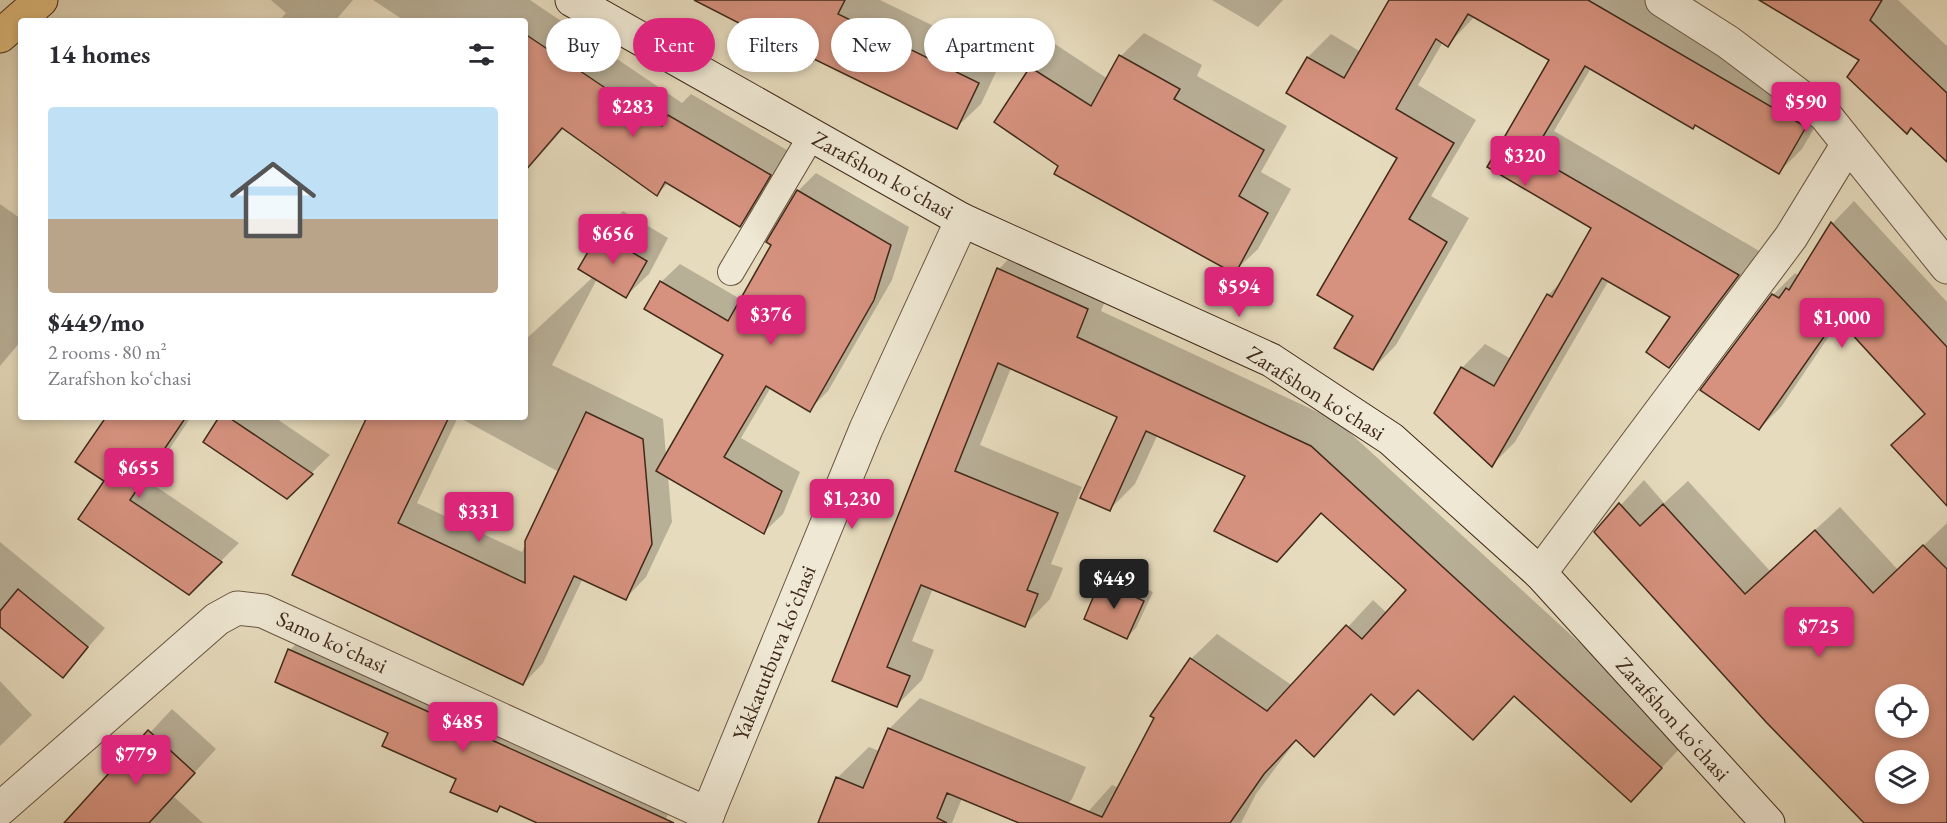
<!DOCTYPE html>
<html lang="en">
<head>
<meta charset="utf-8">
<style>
  body { margin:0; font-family:"EB Garamond",serif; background:#f7f7f7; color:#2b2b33; height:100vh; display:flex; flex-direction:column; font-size:22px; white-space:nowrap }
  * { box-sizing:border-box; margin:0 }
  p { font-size:20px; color:#7c7c81 }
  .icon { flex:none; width:33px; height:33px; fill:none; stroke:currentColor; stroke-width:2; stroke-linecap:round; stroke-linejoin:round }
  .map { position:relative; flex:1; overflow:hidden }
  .panel { position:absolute; left:18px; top:18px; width:510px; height:402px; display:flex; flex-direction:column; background:#fff; border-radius:6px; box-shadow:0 3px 9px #0003 }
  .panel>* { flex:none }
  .top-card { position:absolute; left:546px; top:18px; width:570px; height:54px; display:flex; gap:12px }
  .controls { position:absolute; left:1875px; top:684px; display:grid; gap:12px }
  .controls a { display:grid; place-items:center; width:54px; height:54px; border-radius:50%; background:#fff; box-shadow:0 3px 9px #0003; font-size:30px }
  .price { position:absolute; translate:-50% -51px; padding:0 14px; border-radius:6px; background:#db2777; color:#fff; font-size:20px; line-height:39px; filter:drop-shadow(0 2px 3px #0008) }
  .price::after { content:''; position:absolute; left:50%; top:36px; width:18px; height:14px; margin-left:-9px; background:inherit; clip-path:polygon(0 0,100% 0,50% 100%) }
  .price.on { background:#222; color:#fff }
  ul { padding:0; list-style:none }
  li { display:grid; align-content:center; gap:12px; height:318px; padding:0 30px }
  li span { display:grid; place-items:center; height:186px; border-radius:6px; color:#555 }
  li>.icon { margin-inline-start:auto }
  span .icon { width:108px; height:108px; fill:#fffc; stroke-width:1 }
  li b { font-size:26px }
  h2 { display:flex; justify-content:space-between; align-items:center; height:72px; padding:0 30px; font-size:26px }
  .tag { padding:0 21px; border-radius:27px; background:#fff; box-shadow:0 3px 9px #0003; font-size:21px; line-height:54px }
  .tag.on { background:#db2777; color:#fff }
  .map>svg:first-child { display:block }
  .shadow { fill:#0003; fill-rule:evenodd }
  .building { fill:#d6927f; stroke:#402a1a; stroke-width:1.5; fill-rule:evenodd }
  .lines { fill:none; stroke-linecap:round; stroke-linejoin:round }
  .lane-casing { stroke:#6a5643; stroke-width:28 }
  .street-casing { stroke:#6a5643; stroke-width:35 }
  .secondary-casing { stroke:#402a1a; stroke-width:35 }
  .primary-casing { stroke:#402a1a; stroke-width:35 }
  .lane { stroke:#efe8d4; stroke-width:26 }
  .street { stroke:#efe8d4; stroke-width:33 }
  .secondary { stroke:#efe8d4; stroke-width:33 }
  .primary { stroke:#e3be7e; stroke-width:33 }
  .labels { text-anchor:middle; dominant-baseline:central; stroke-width:4.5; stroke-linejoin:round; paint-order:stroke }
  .street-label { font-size:22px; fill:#402a1a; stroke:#efe8d4 }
</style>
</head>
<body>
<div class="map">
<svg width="1947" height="823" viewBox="0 0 1947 823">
  <rect width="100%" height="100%" fill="#e6dbbd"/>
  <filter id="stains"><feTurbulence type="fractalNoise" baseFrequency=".00333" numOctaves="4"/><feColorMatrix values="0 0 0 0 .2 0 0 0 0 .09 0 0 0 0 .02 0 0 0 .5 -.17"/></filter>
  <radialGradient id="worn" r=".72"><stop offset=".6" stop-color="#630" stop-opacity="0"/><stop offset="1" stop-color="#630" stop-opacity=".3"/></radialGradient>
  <!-- shadow -->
  <g class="shadow">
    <path d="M 271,0 L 353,0 L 335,21 L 279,21 L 286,13 Z"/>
    <path d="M 373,0 L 530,0 L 682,103 L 691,94 L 792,153 L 762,203 L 740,225 L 668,183 L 657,194 L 564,128 L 525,172 L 525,21 L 405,21 Z"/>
    <path d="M 698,0 L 880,0 L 1002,59 L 981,104 L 957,127 Z"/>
    <path d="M 1212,0 L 1283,0 L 1258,27 Z"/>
    <path d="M 1391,0 L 1651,0 L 1828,104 L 1802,149 L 1779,172 L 1696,123 L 1591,68 L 1554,131 L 1761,252 L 1692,343 L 1669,366 L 1672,316 L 1609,280 L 1515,442 L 1492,465 L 1436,413 L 1462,368 L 1485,344 L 1511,359 L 1548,295 L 1563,280 L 1593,228 L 1489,167 L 1551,60 L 1475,16 L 1448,45 L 1443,42 L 1418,85 L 1476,120 L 1431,196 L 1469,218 L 1396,345 L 1373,369 L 1355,316 L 1399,157 L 1288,92 L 1308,57 L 1331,34 L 1361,52 Z"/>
    <path d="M 1762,0 L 1898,0 L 1947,46 L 1947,151 L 1861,59 Z"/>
    <path d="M 1144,33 L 1202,65 L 1197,76 L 1287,126 L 1261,172 L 1291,189 L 1258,249 L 1234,272 L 1060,166 L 996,122 L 1032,68 L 1055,44 L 1108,79 L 1121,56 Z"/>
    <path d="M 816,173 L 909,227 L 892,280 L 828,391 L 809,410 L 771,387 L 741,438 L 800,472 L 783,514 L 764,532 L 668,476 L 672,522 L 646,577 L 626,598 L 583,578 L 543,663 L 523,684 L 294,574 L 368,417 L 525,417 L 525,340 L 593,277 L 600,234 L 623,211 L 668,238 L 649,274 L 626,296 L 597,279 L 552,365 L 663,419 L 666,455 L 725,355 L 661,282 L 680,264 L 742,300 L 773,245 L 798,191 ZM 458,417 L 559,472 L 522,552 L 417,503 Z"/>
    <path d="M 1854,201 L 1947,302 L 1947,485 L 1893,445 L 1926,413 L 1840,320 L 1781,407 L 1759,429 L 1773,295 L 1795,273 L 1800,276 L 1833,223 Z"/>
    <path d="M 0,204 L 21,219 L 21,341 L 0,366 Z"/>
    <path d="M 1024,243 L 1112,283 L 1101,311 L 1337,421 L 1687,741 L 1631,800 L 1515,695 L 1419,689 L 1372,693 L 1314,754 L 1297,739 L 1256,794 L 1241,823 L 1078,823 L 1112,785 L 1119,788 L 1191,659 L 1217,634 L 1293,686 L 1373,600 L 1387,613 L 1408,590 L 1322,512 L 1277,560 L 1247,475 L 1158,434 L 1135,484 L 1110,509 L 1119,417 L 1011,368 L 980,445 L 1082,487 L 1051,564 L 1063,568 L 1050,599 L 1025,625 L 933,588 L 912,641 L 934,650 L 922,680 L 897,705 L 834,680 L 999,269 Z"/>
    <path d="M 108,417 L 191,417 L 148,481 L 239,543 L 189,593 L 106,481 Z"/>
    <path d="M 221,417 L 274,417 L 330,455 L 287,497 Z"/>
    <path d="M 1644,480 L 1664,503 L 1688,481 L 1770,571 L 1840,507 L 1898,570 L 1947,523 L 1947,823 L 1865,823 L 1596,532 ZM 1886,694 L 1918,694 L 1918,728 L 1886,728 ZM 1886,760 L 1918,760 L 1918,794 L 1886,794 Z"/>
    <path d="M 0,542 L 105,628 L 63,676 L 0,625 Z"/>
    <path d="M 1111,573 L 1153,592 L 1136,628 L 1127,637 L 1102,582 Z"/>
    <path d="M 308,632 L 675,798 L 664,823 L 540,823 L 502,806 L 497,811 L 458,778 L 390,732 L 277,681 L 290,650 Z"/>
    <path d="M 0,681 L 32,715 L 0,746 Z"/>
    <path d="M 920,698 L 1086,767 L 1072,799 L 1049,823 L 1023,823 L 962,798 L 952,823 L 828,823 L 821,820 L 838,777 L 869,747 L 879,751 L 889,729 Z"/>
    <path d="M 172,709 L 216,749 L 173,796 L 203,823 L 66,823 Z"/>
  </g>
  <!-- building -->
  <g class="building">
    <path d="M 694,0 L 845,0 L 838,14 L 979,83 L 957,129 L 814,59 L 813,61 Z"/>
    <path d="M 1389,0 L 1588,0 L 1806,127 L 1779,174 L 1695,125 L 1693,129 L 1585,66 L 1532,155 L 1739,275 L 1669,368 L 1646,352 L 1670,317 L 1602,278 L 1492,467 L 1434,413 L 1461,367 L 1494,386 L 1547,294 L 1552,297 L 1591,228 L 1487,167 L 1549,60 L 1468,14 L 1448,47 L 1436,39 L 1396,109 L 1454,143 L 1409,219 L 1447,242 L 1373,370 L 1334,348 L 1353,316 L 1317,295 L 1397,158 L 1286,93 L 1307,57 L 1344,78 Z"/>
    <path d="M 1759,0 L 1882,0 L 1870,20 L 1947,93 L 1947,162 L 1911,128 L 1907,134 L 1847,77 L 1859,60 Z"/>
    <path d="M 525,34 L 662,126 L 668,115 L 771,175 L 740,227 L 665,182 L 657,196 L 562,128 L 525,171 Z"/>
    <path d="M 1119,55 L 1180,89 L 1174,99 L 1264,150 L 1239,196 L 1268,213 L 1235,274 L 1054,174 L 1058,166 L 994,122 L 1030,67 L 1091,106 Z"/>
    <path d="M 797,190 L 891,245 L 874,300 L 810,412 L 766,386 L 724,457 L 782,491 L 764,534 L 656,471 L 723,355 L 644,309 L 660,281 L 728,321 L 771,245 L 766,242 Z"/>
    <path d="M 1831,222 L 1947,347 L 1947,506 L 1891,445 L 1925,414 L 1837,318 L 1759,430 L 1700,390 L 1772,294 L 1779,298 L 1786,288 L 1789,290 Z"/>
    <path d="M 599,233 L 647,261 L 626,298 L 578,269 Z"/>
    <path d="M 997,268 L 1088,309 L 1077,337 L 1311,446 L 1662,768 L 1631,802 L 1514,696 L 1473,740 L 1418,690 L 1394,715 L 1371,694 L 1314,757 L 1296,740 L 1264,774 L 1230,823 L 1019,823 L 947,793 L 937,818 L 947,823 L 818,823 L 836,777 L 863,788 L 888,728 L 1102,817 L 1154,718 L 1150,716 L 1190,658 L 1267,711 L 1346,625 L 1362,639 L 1406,590 L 1321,513 L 1277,562 L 1214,531 L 1245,476 L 1146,431 L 1110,511 L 1080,498 L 1117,417 L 998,363 L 955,471 L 1058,513 L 1027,590 L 1038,594 L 1025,627 L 921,585 L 887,667 L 910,676 L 897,707 L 832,681 Z"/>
    <path d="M 586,412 L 643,439 L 652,544 L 626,600 L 574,576 L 523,685 L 292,575 L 367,417 L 449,417 L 398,523 L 525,583 L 525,541 Z"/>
    <path d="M 106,417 L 186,417 L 130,500 L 222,562 L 189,595 L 78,519 L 104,481 L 75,462 Z"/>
    <path d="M 219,417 L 228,417 L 313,474 L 287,499 L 203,442 Z"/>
    <path d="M 1619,503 L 1640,526 L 1663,504 L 1745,594 L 1815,530 L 1873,593 L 1923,545 L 1947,569 L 1947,823 L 1864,823 L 1766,722 L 1594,532 ZM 1886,694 L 1918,694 L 1918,728 L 1886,728 ZM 1886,760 L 1918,760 L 1918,794 L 1886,794 Z"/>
    <path d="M 1100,581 L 1144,601 L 1127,639 L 1084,619 Z"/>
    <path d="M 18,589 L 88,647 L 63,678 L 0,627 L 0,611 Z"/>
    <path d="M 288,649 L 496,742 L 674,823 L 537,823 L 500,806 L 497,812 L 450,792 L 456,779 L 382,746 L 388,733 L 275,682 Z"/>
    <path d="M 148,730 L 195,773 L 149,823 L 64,823 Z"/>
  </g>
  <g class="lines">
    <defs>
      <path id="lane" d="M 731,272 L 812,135"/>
      <g id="street">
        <path d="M 1662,0 L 1728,42 L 1825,115 L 1947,267"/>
        <path d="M 1540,573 L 1791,237 L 1848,144"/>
        <path d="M 0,809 L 217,619 L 237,608 L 263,611 L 708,814"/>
        <path d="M 704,823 L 866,429 L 962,220"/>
      </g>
      <path id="secondary" d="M 572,0 L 962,220 L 1271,360 L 1391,439 L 1540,573 L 1768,823"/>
      <path id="primary" d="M 0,36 L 41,0"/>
    </defs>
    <!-- lane casing -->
    <use href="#lane" class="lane-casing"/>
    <!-- street casing -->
    <use href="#street" class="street-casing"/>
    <!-- secondary casing -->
    <use href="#secondary" class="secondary-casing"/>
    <!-- primary casing -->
    <use href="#primary" class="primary-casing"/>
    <!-- lane -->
    <use href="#lane" class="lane"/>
    <!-- street -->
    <use href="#street" class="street"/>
    <!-- secondary -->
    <use href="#secondary" class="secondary"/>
    <!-- primary -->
    <use href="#primary" class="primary"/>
  </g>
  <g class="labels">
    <!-- street labels -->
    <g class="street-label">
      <text transform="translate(883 175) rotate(29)">Zarafshon koʻchasi</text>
      <text transform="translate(1316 393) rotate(32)">Zarafshon koʻchasi</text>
      <text transform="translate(332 642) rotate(25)">Samo koʻchasi</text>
      <text transform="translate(774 653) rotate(-68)">Yakkatutbuva koʻchasi</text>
      <text transform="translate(1673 719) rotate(48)">Zarafshon koʻchasi</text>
    </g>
  </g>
  <rect width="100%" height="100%" filter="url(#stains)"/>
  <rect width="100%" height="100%" fill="url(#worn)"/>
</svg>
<div class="controls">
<a><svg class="icon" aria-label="locate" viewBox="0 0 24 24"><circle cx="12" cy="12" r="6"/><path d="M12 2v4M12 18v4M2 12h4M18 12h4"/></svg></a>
<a><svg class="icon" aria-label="layers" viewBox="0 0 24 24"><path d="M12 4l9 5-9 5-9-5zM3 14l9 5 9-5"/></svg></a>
</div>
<b class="price" style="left:1806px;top:133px">$590</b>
<b class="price" style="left:633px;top:138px">$283</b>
<b class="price" style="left:1525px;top:187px">$320</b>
<b class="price" style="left:613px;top:265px">$656</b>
<b class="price" style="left:1239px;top:318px">$594</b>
<b class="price" style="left:771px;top:346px">$376</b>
<b class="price" style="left:1842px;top:349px">$1,000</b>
<b class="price" style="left:139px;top:499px">$655</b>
<b class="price" style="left:852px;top:530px">$1,230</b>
<b class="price" style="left:479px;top:543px">$331</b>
<b class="price on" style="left:1114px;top:610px">$449</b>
<b class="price" style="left:1819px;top:658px">$725</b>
<b class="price" style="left:463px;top:753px">$485</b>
<b class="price" style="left:136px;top:786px">$779</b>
<div class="top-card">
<a class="tag">Buy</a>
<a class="tag on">Rent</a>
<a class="tag">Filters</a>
<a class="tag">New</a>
<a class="tag">Apartment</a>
</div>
<section class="panel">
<h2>14 homes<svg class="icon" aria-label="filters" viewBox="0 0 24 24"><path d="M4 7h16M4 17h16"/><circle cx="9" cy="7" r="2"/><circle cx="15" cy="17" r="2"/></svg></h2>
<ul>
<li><span style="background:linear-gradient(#bfe0f5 60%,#b9a48a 0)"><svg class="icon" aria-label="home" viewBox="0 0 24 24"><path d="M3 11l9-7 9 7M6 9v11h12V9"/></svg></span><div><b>$449/mo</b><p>2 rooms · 80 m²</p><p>Zarafshon koʻchasi</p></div></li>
</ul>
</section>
</div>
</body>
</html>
